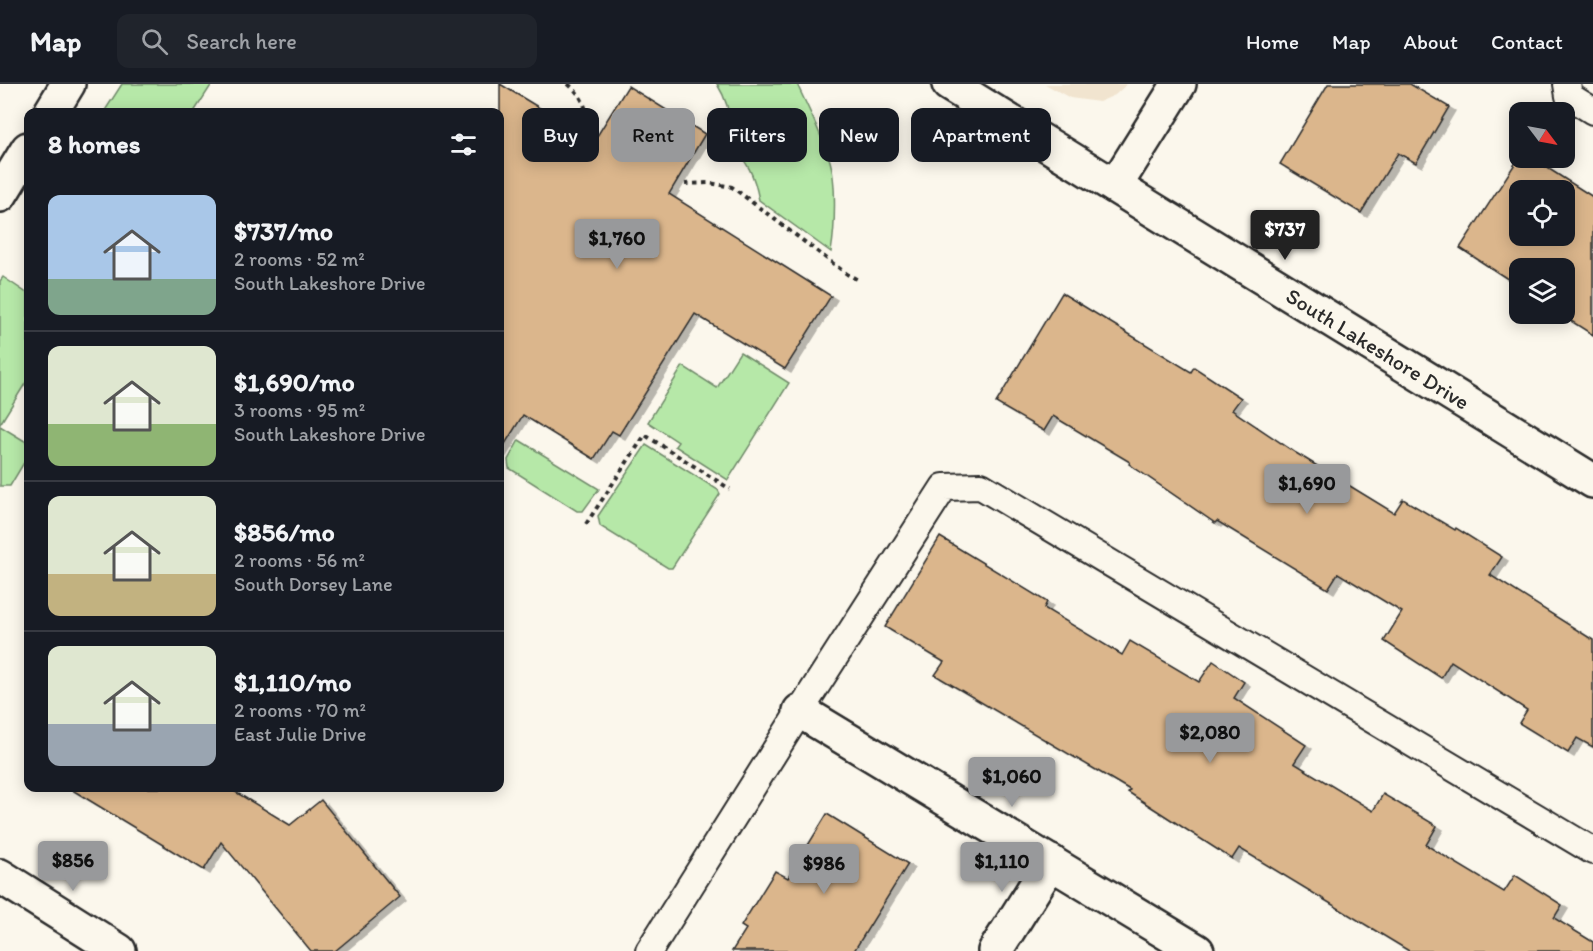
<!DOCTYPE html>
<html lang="en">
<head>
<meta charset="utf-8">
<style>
  body { margin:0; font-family:Itim,sans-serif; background:#20242c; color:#f1f3f6; height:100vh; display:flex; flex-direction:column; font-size:22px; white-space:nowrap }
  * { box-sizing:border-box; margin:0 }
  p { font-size:20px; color:#9ea1a6 }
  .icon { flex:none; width:33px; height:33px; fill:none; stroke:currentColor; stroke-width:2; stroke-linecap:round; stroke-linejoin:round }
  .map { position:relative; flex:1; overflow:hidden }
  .details { position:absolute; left:24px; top:24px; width:480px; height:684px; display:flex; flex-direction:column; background:#171b24; border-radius:12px; box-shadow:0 3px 15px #0003 }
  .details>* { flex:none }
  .top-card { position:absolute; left:522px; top:24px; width:570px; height:54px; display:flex; gap:12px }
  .needle { width:39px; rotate:122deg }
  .controls { position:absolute; left:1509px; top:18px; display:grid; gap:12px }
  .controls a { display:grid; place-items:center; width:66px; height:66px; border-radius:12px; background:#171b24; box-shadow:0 3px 15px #0003; font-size:30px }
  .price { position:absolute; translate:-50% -51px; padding:0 14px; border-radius:6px; background:#98999b; color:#111; font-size:20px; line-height:39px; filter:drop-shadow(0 2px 3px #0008) }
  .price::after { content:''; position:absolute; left:50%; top:36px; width:18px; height:14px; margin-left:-9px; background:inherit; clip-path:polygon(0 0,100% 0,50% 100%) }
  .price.on { background:#222; color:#fff }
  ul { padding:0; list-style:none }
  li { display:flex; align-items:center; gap:18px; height:150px; padding:0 24px }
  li+li { border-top:2px solid #363941 }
  li span { display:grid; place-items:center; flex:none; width:168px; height:120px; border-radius:12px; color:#555 }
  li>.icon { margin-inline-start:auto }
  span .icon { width:72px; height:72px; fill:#fffc; stroke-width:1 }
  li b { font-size:26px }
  h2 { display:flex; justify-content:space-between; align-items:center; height:72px; padding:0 24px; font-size:26px }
  .tag { padding:0 21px; border-radius:12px; background:#171b24; box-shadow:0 3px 15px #0003; font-size:21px; line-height:54px }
  .tag.on { background:#98999b; color:#111 }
  header { display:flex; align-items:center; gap:36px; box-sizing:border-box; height:84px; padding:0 30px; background:#171b24; border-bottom:2px solid #363941 }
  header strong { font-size:28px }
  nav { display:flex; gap:33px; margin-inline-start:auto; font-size:21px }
  .search { width:420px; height:54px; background:#20242c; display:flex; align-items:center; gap:15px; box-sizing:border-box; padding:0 21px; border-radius:12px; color:#9ea1a6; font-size:22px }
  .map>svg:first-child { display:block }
  .built { fill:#f1e4cf }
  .green { fill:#b6e8a8; stroke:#708a6a; stroke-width:1.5 }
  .building { fill:#dbb68c; stroke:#2b2b2b; stroke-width:1.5; fill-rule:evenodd; filter:url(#shadow) }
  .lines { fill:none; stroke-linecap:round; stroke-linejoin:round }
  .lane-casing { stroke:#2b2b2b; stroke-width:30 }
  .street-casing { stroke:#2b2b2b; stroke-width:38 }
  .secondary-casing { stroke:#2b2b2b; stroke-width:38 }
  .path { stroke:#2b2b2b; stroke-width:4; stroke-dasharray:4.5 4.5; stroke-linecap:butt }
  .lane { stroke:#fbf7ec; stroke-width:26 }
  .street { stroke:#fbf7ec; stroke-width:33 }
  .secondary { stroke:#fbf7ec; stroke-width:33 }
  .labels { text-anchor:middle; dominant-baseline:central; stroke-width:4.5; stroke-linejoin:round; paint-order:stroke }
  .street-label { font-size:22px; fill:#2b2b2b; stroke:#fbf7ec }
</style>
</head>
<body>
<header>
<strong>Map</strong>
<div class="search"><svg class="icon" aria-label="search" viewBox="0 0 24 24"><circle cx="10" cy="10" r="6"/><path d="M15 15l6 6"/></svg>Search here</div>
<nav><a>Home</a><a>Map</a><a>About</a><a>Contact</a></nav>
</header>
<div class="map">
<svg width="1593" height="867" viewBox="0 0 1593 867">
  <defs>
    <filter id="shadow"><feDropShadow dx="6" dy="4" stdDeviation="0" flood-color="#0004"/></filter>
  </defs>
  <rect width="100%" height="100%" fill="#fbf7ec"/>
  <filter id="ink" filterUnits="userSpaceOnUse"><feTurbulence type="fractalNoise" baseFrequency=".0167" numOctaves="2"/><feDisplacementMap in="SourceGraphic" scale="12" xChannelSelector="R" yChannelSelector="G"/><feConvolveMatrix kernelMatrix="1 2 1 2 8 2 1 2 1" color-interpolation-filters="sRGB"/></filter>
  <g filter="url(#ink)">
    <!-- built -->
    <path class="built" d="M 1045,0 L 1127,0 L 1115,11 L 1099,18 L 1070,14 Z"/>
    <!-- green -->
    <g class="green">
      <path d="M 122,0 L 212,0 L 194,28 L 104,28 Z"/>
      <path d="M 717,0 L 797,0 C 808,24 821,49 829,74 C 837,97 835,144 831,168 L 759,116 C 754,90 748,78 729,59 C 733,37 729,19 717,0 Z"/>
      <path d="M 3,193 L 28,210 L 28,295 L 0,340 L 0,197 Z"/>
      <path d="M 740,268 L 789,299 L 728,396 L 675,362 L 678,358 L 648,338 L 683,282 L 717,304 Z"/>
      <path d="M 0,342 L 28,359 L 28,372 L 10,402 L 0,402 Z"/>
      <path d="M 519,356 L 599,405 L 583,427 L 577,427 L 509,384 L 508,376 Z"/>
      <path d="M 646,361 L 718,406 L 720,410 L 672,484 L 668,484 L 600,442 L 598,432 Z"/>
    </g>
    <!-- building -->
    <g class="building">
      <path d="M 500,0 L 594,57 L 628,2 L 705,50 L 669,110 L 831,212 L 785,285 L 695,230 L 619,351 L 612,347 L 594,375 L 523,331 L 500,368 Z"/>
      <path d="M 1328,0 L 1410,0 L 1449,23 L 1416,79 L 1398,69 L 1361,129 L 1280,80 Z"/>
      <path d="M 1520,72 L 1532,74 L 1593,113 L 1593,251 L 1560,230 L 1564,230 L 1564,184 L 1520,184 L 1520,203 L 1460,164 ZM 1520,106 L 1564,106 L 1564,152 L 1520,152 Z"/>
      <path d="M 1062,209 L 1191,288 L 1194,283 L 1241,314 L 1232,326 L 1296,369 L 1394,429 L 1403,415 L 1455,446 L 1456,444 L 1502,473 L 1490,491 L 1593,556 L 1593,663 L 1577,654 L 1568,669 L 1519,639 L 1527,626 L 1451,577 L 1441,594 L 1384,557 L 1402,528 L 1338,489 L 1328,505 L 1217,437 L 1215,439 L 1129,380 L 1130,378 L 1053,332 L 1044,347 L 996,319 Z"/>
      <path d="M 940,453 L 1047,518 L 1044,524 L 1122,571 L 1130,557 L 1199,598 L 1213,577 L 1244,598 L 1234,614 L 1306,661 L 1294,679 L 1373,727 L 1383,710 L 1437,742 L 1426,761 L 1504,808 L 1515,791 L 1562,821 L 1554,834 L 1593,858 L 1593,867 L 1409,867 L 1239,764 L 1232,775 L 1128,708 L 1130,706 L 935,591 L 944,578 L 885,543 Z"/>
      <path d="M 69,704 L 229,704 L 290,741 L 321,716 L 400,813 L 335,867 L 311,867 L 221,758 L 204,786 Z"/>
      <path d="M 827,730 L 908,780 L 854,867 L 732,867 L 746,845 L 741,842 L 775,787 L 788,794 Z"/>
    </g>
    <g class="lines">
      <defs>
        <g id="lane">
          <path d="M 1567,0 L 1569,12 L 1593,27"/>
          <path d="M 649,867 L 800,627 L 944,403 L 981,402 L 1593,767"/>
        </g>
        <g id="street">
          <path d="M 51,28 L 68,0"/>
          <path d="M 1115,102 L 1179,0"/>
          <path d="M 0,111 L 28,65"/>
          <path d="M 800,627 L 1197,867"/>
          <path d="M 0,792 L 119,867"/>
          <path d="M 995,867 L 1051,778"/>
        </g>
        <g id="secondary">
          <path id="s1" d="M 949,0 L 1593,397"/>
        </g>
      </defs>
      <!-- lane casing -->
      <use href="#lane" class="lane-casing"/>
      <!-- street casing -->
      <use href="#street" class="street-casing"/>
      <!-- secondary casing -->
      <use href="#secondary" class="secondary-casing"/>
      <!-- path -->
      <g class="path">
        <path d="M 568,0 C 582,11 585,21 589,38"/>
        <path d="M 685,100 L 709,99 L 732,103 L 847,190 L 860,197"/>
        <path d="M 586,440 L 645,351 L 730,405"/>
      </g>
      <!-- lane -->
      <use href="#lane" class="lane"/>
      <!-- street -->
      <use href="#street" class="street"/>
      <!-- secondary -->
      <use href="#secondary" class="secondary"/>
    </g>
  </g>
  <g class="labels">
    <!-- street labels -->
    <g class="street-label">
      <text stroke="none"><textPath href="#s1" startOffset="504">South Lakeshore Drive</textPath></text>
    </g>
  </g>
</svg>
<div class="controls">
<a><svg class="needle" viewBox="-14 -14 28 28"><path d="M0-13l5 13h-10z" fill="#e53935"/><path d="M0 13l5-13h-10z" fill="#9ea1a6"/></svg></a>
<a><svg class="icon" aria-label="locate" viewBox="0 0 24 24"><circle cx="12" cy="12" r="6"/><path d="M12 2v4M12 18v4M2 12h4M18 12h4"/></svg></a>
<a><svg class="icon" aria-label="layers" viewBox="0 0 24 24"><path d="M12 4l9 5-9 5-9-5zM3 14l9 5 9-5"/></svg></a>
</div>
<b class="price on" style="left:1285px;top:177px">$737</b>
<b class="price" style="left:617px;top:186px">$1,760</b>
<b class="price" style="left:1307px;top:431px">$1,690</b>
<b class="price" style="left:1210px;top:680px">$2,080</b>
<b class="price" style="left:1012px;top:724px">$1,060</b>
<b class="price" style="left:73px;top:808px">$856</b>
<b class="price" style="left:1002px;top:809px">$1,110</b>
<b class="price" style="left:824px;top:811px">$986</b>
<div class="top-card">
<a class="tag">Buy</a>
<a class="tag on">Rent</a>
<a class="tag">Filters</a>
<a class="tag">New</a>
<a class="tag">Apartment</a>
</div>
<section class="details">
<h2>8 homes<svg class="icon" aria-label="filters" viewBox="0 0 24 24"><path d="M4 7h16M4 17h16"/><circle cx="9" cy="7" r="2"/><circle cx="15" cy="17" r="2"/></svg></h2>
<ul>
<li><span style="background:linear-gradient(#a9c7e8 70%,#7fa58c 0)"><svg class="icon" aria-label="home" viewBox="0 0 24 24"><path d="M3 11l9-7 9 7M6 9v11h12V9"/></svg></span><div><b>$737/mo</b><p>2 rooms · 52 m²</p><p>South Lakeshore Drive</p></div></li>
<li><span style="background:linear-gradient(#dfe7d0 65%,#8fb573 0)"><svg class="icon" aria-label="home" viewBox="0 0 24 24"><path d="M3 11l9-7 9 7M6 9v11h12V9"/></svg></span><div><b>$1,690/mo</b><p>3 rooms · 95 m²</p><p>South Lakeshore Drive</p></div></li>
<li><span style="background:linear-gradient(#dfe7d0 65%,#c2b280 0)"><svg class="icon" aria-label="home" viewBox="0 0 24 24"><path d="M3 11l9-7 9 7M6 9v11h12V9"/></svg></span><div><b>$856/mo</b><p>2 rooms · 56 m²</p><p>South Dorsey Lane</p></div></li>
<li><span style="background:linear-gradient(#dfe7d0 65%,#9aa5b1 0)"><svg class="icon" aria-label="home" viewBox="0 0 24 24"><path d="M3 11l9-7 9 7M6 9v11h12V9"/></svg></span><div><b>$1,110/mo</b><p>2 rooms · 70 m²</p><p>East Julie Drive</p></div></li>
</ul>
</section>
</div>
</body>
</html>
